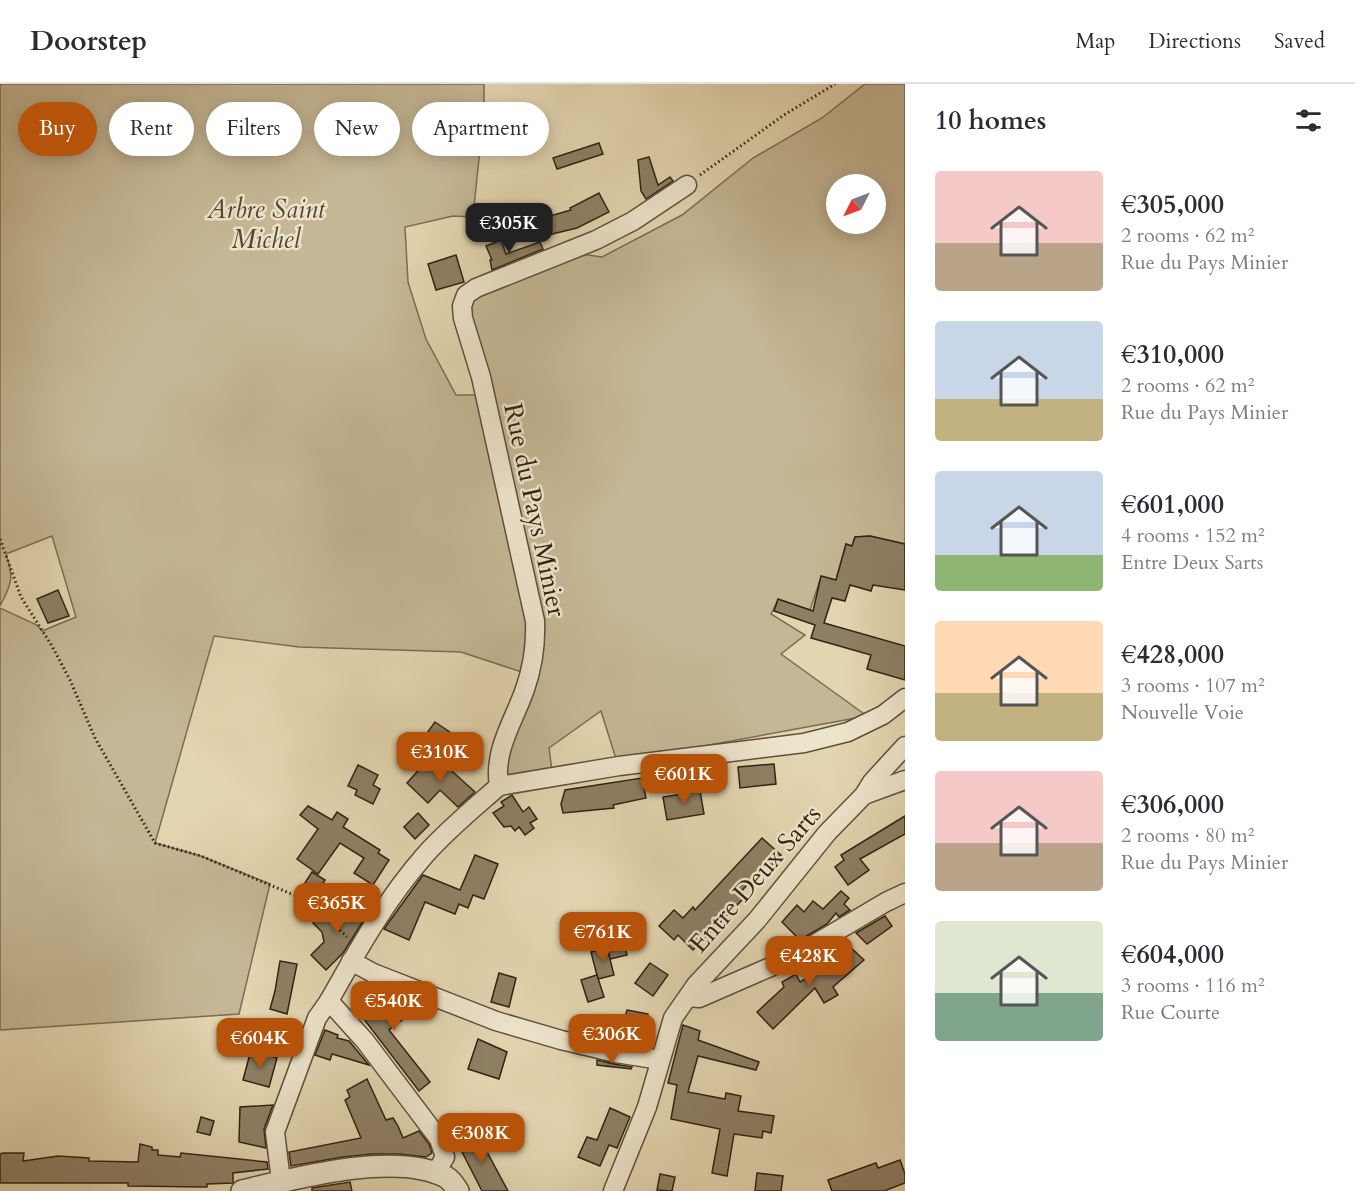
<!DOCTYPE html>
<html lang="en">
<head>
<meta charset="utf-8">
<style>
  body { margin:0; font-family:Cardo,serif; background:#f2f2f3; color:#2b2b33; height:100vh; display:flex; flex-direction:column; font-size:22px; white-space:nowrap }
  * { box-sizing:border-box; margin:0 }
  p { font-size:20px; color:#7c7c81 }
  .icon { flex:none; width:33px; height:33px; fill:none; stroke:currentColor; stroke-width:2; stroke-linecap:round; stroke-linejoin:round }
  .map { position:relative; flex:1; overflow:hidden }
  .drawer { display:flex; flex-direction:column; background:#fff; width:450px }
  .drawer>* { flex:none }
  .guide { position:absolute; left:18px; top:18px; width:570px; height:54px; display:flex; gap:12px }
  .needle { width:39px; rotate:228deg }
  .controls { position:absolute; left:826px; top:90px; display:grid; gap:12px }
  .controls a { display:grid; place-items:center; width:60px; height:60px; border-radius:50%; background:#fff; box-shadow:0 3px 15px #0003; font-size:30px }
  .price { position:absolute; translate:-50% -51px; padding:0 14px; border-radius:12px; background:#b45309; color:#fff; font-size:20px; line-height:39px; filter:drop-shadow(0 2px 3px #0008) }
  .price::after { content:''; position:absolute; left:50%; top:36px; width:18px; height:14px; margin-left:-9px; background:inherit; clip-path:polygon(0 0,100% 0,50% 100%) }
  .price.current { background:#222; color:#fff }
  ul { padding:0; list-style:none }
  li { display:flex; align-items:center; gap:18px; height:150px; padding:0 30px }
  li span { display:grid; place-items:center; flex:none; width:168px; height:120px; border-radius:6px; color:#555 }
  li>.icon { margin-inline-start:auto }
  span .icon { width:72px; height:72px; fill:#fffc; stroke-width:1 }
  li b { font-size:26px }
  h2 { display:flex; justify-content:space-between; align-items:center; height:72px; padding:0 30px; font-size:26px }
  .pill { padding:0 21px; border-radius:27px; background:#fff; box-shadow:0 3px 15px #0003; font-size:21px; line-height:54px }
  .pill.current { background:#b45309; color:#fff }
  header { display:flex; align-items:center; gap:36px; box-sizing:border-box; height:84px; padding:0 30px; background:#fff; border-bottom:2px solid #e1e1e2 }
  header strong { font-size:28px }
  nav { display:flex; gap:33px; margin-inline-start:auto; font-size:21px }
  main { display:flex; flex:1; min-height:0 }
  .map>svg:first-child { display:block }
  .green { fill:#c5b795; stroke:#7b6c53; stroke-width:1.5; fill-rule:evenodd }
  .building { fill:#8e7f64; stroke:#312211; stroke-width:1.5 }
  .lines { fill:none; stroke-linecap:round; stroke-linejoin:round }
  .minor-casing { stroke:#5e4f39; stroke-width:21 }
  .tertiary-casing { stroke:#5e4f39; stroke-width:24 }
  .path { stroke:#312211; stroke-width:3; stroke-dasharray:1.5 3; stroke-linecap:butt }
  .minor { stroke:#ede4cc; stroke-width:18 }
  .tertiary { stroke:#ede4cc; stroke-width:21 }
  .labels { text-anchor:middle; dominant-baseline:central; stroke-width:5; stroke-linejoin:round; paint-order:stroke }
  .park-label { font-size:26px; font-style:italic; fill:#564732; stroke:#ede4cc }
  .street-label { font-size:26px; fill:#312211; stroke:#ede4cc }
</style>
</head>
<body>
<header>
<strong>Doorstep</strong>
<nav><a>Map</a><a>Directions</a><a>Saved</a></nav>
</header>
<main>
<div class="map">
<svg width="905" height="1107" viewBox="0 0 905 1107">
  <rect width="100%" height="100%" fill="#e3d5b0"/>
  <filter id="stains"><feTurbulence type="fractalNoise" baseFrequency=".00333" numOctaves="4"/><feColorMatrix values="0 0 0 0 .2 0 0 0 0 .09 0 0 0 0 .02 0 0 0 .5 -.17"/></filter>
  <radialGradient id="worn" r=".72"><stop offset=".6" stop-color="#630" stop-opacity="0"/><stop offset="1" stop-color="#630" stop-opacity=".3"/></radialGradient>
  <!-- green -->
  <path class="green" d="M 0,0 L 484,0 L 484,25 L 473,133 L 453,132 L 405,143 L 408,198 L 426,255 L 456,311 L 484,311 L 466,211 L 567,168 L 602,173 L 682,131 L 753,74 L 822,34 L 865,0 L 905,0 L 905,460 L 870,452 L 855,453 L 852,462 L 846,460 L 836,496 L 821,493 L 810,526 L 778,516 L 771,530 L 805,551 L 781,570 L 867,632 L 617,678 L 601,627 L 549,664 L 552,687 L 510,696 L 501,687 L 531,591 L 461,568 L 299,563 L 214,552 L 155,759 L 201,772 L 270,800 L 239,930 L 0,946 L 0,524 L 37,541 L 42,547 L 76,533 L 52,452 L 6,470 C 14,493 12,500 0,522 ZM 837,100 L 876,100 L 876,140 L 837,140 Z"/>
  <!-- building -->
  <g class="building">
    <path d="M 599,59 L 603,70 L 557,85 L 553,74 Z"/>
    <path d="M 649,73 L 658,101 L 670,93 L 673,97 L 646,115 L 641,107 L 638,76 Z"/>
    <path d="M 599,109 L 609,128 L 577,144 L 548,151 L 543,134 L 571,126 L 570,124 Z"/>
    <path d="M 501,156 L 506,170 L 540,158 L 543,165 L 492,186 L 490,176 L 492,176 L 486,162 Z"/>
    <path d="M 456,171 L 464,198 L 436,206 L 428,180 Z"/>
    <path d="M 870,452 L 905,460 L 905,506 L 873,501 L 871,507 L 850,501 L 845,517 L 832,514 L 824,539 L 905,562 L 905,596 L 867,585 L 871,571 L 811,554 L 815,541 L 774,527 L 778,515 L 813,527 L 821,492 L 836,496 L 846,460 L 852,462 L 855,453 Z"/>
    <path d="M 58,506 L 69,532 L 48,539 L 37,515 Z"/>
    <path d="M 435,638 L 454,651 L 446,662 L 427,649 Z"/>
    <path d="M 433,670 L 475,708 L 458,723 L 440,706 L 428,719 L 407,699 Z"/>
    <path d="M 774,680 L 776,700 L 740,704 L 738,683 Z"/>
    <path d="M 358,681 L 378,691 L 373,701 L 380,705 L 373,720 L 355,711 L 357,706 L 348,702 Z"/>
    <path d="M 642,694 L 646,714 L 613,721 L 614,724 L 563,729 L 561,720 L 565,706 Z"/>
    <path d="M 700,707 L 704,730 L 667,736 L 663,713 Z"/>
    <path d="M 512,711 L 523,728 L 529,723 L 537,735 L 530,739 L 534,744 L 525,751 L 519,743 L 515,747 L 511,742 L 504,743 L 493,729 L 504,722 L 501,718 Z"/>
    <path d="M 308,722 L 332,736 L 337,728 L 348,735 L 343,743 L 380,766 L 378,769 L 389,776 L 373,801 L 354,789 L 364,774 L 340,759 L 318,790 L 297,775 L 318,745 L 300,731 Z"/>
    <path d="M 418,729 L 429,741 L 415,755 L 404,743 Z"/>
    <path d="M 905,732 L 905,750 L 860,775 L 869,786 L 848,801 L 835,783 L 844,776 L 841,771 Z"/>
    <path d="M 762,754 L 781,771 L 772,782 L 768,778 L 738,811 L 743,815 L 693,866 L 678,851 L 674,856 L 659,842 L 674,826 L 683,834 L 693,823 L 695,826 Z"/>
    <path d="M 475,771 L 498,780 L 484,815 L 473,811 L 468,824 L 459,820 L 455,830 L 425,818 L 409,856 L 384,845 L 423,791 L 460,806 Z"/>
    <path d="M 312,788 L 325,796 L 312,817 L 299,808 Z"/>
    <path d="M 841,807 L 849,814 L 844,820 L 850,826 L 839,833 L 836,829 L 827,840 L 800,856 L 782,838 L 797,821 L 804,828 L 813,817 L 823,825 Z"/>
    <path d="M 349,818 L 365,834 L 343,869 L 326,886 L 311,871 L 324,858 L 322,848 L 313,839 L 322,830 L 329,837 Z"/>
    <path d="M 885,832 L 892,842 L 867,860 L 856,849 Z"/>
    <path d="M 623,854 L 627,871 L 610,875 L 606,858 Z"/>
    <path d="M 848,861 L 864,876 L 833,903 L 838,911 L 824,919 L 815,904 L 773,945 L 757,928 L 784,903 L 782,898 L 796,890 L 800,898 L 842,874 L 838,867 Z"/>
    <path d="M 607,864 L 614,891 L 598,895 L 591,868 Z"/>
    <path d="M 280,877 L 297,880 L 287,930 L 270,925 L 275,907 Z"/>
    <path d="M 650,879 L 668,891 L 653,912 L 635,899 Z"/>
    <path d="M 499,889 L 516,894 L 509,923 L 491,918 Z"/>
    <path d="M 597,891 L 604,913 L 588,918 L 581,896 Z"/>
    <path d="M 388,907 L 405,913 L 415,926 L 389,946 L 430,998 L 419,1007 L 360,930 Z"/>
    <path d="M 627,926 L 648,930 L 638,961 L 600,954 L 602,941 L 613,943 L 618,957 Z"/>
    <path d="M 683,941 L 700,947 L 698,956 L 759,978 L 756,986 L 698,972 L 688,1008 L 725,1015 L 726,1009 L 741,1012 L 738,1027 L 774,1032 L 771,1049 L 763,1047 L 762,1054 L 734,1050 L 727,1092 L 712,1089 L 720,1045 L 671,1035 L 677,1001 L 668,999 Z"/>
    <path d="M 325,946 L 338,951 L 337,954 L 349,957 L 369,981 L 332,970 L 330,976 L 315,971 Z"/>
    <path d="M 478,955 L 507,968 L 499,995 L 468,985 Z"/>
    <path d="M 251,966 L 277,974 L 269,1003 L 243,996 Z"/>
    <path d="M 597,976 L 614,980 L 632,983 L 631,985 L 597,981 Z"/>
    <path d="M 367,995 L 386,1036 L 393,1034 L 398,1042 L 403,1054 L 419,1047 L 429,1060 L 432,1069 L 426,1073 L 400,1070 L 372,1070 L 343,1073 L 291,1082 L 289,1068 L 361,1054 L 345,1016 L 350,1013 L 347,1006 Z"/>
    <path d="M 273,1021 L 264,1045 L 266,1064 L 239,1058 L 240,1023 Z"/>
    <path d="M 610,1024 L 630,1033 L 617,1064 L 609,1061 L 600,1082 L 578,1073 L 587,1053 L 597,1056 Z"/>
    <path d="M 201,1033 L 214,1037 L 210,1051 L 197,1048 Z"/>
    <path d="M 473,1047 L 478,1056 L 480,1055 L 508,1107 L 482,1107 L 456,1056 Z"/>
    <path d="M 140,1060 L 152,1063 L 152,1066 L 158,1066 L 158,1071 L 180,1073 L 181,1069 L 267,1078 L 268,1085 L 233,1089 L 233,1099 L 207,1100 L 207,1103 L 128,1102 L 128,1099 L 0,1099 L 0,1070 L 3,1069 L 24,1069 L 23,1077 L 58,1072 L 89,1074 L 89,1077 L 138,1078 Z"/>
    <path d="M 900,1076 L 905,1090 L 905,1099 L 884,1107 L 832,1107 L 828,1096 L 876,1079 L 878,1084 Z"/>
    <path d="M 757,1089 L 783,1092 L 781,1107 L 755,1107 Z"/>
    <path d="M 660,1090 L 675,1093 L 672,1107 L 657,1106 Z"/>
    <path d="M 350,1098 L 352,1107 L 312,1107 L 312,1104 Z"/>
  </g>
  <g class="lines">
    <defs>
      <g id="minor">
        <path d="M 499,702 C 493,666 514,637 525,605 C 533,582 536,561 535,537 L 481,293 L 463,234 L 462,222 L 466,211 L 476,204 L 596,156 L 633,137 L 687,101"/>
        <path d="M 499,702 L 619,682 L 804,659 L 848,648 L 883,631 L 905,614"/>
        <path d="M 864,711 L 905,696"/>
        <path d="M 351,877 L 373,889 L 496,937 L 561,956 L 616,969 L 660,976"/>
        <path d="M 688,913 L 699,914 L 791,874 L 886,818 L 905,809"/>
        <path d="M 435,1090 L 445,1073 L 439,1055 L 365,957 L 329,917 C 357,867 387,814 425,771 C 447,746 474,724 499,702"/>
        <path d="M 281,1097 L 275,1048 L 317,934 L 329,917"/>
        <path d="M 613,1107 L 647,1023 L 673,934 L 696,901 L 757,836 L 827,749 L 864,711 L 872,698 L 905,662"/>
      </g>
      <path id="tertiary" d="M 242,1107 C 296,1094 395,1067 446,1093 C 451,1096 455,1102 458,1107"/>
    </defs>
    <!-- minor casing -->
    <use href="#minor" class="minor-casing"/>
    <!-- tertiary casing -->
    <use href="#tertiary" class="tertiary-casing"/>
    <!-- path -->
    <g class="path">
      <path d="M 700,91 L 784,31 L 835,0"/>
      <path d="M 0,455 L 21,513 L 52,562 L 70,596 L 95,654 L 155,759 L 201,772 L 301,814 L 319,826 L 347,853"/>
    </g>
    <!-- minor -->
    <use href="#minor" class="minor"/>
    <!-- tertiary -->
    <use href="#tertiary" class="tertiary"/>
  </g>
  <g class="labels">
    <!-- park labels -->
    <g class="park-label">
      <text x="266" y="125">Arbre Saint<tspan x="266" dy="30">Michel</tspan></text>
    </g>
    <!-- street labels -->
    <g class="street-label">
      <text transform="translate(535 426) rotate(78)">Rue du Pays Minier</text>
      <text transform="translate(755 795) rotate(-49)">Entre Deux Sarts</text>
    </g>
  </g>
  <rect width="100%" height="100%" filter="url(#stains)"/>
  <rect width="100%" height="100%" fill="url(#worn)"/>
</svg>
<div class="controls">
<a><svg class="needle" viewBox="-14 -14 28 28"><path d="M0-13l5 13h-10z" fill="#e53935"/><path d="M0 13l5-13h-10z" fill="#7c7c81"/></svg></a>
</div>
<b class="price current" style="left:509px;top:170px">€305K</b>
<b class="price" style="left:440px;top:699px">€310K</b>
<b class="price" style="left:684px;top:721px">€601K</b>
<b class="price" style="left:337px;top:850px">€365K</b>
<b class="price" style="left:603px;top:879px">€761K</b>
<b class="price" style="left:809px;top:903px">€428K</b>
<b class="price" style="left:394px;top:948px">€540K</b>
<b class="price" style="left:612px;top:981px">€306K</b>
<b class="price" style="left:260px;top:985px">€604K</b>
<b class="price" style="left:481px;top:1080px">€308K</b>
<div class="guide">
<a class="pill current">Buy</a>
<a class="pill">Rent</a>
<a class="pill">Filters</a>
<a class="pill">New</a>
<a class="pill">Apartment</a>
</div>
</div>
<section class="drawer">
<h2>10 homes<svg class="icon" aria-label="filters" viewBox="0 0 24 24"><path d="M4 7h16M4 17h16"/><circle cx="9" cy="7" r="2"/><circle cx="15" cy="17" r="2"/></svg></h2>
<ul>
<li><span style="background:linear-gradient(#f6c9c9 60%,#b9a48a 0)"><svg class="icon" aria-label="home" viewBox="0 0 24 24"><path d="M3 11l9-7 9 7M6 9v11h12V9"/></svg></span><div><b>€305,000</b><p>2 rooms · 62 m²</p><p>Rue du Pays Minier</p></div></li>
<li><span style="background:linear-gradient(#c9d6e8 65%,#c2b280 0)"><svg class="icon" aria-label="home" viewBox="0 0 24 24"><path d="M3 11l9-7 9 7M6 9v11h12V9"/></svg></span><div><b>€310,000</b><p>2 rooms · 62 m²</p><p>Rue du Pays Minier</p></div></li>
<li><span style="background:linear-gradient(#c9d6e8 70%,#8fb573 0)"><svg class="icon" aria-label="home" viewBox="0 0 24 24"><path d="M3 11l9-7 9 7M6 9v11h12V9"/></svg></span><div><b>€601,000</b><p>4 rooms · 152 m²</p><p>Entre Deux Sarts</p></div></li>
<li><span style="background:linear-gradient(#ffd9b3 60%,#c2b280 0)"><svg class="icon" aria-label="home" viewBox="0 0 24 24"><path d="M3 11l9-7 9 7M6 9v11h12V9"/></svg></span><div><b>€428,000</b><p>3 rooms · 107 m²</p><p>Nouvelle Voie</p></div></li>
<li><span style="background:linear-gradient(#f6c9c9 60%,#b9a48a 0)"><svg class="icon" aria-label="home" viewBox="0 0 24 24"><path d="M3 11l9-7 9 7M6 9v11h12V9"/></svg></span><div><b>€306,000</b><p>2 rooms · 80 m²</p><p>Rue du Pays Minier</p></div></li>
<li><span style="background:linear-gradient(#dfe7d0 60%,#7fa58c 0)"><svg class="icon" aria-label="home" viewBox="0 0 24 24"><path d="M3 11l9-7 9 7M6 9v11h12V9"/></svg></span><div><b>€604,000</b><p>3 rooms · 116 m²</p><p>Rue Courte</p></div></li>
</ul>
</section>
</main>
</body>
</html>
